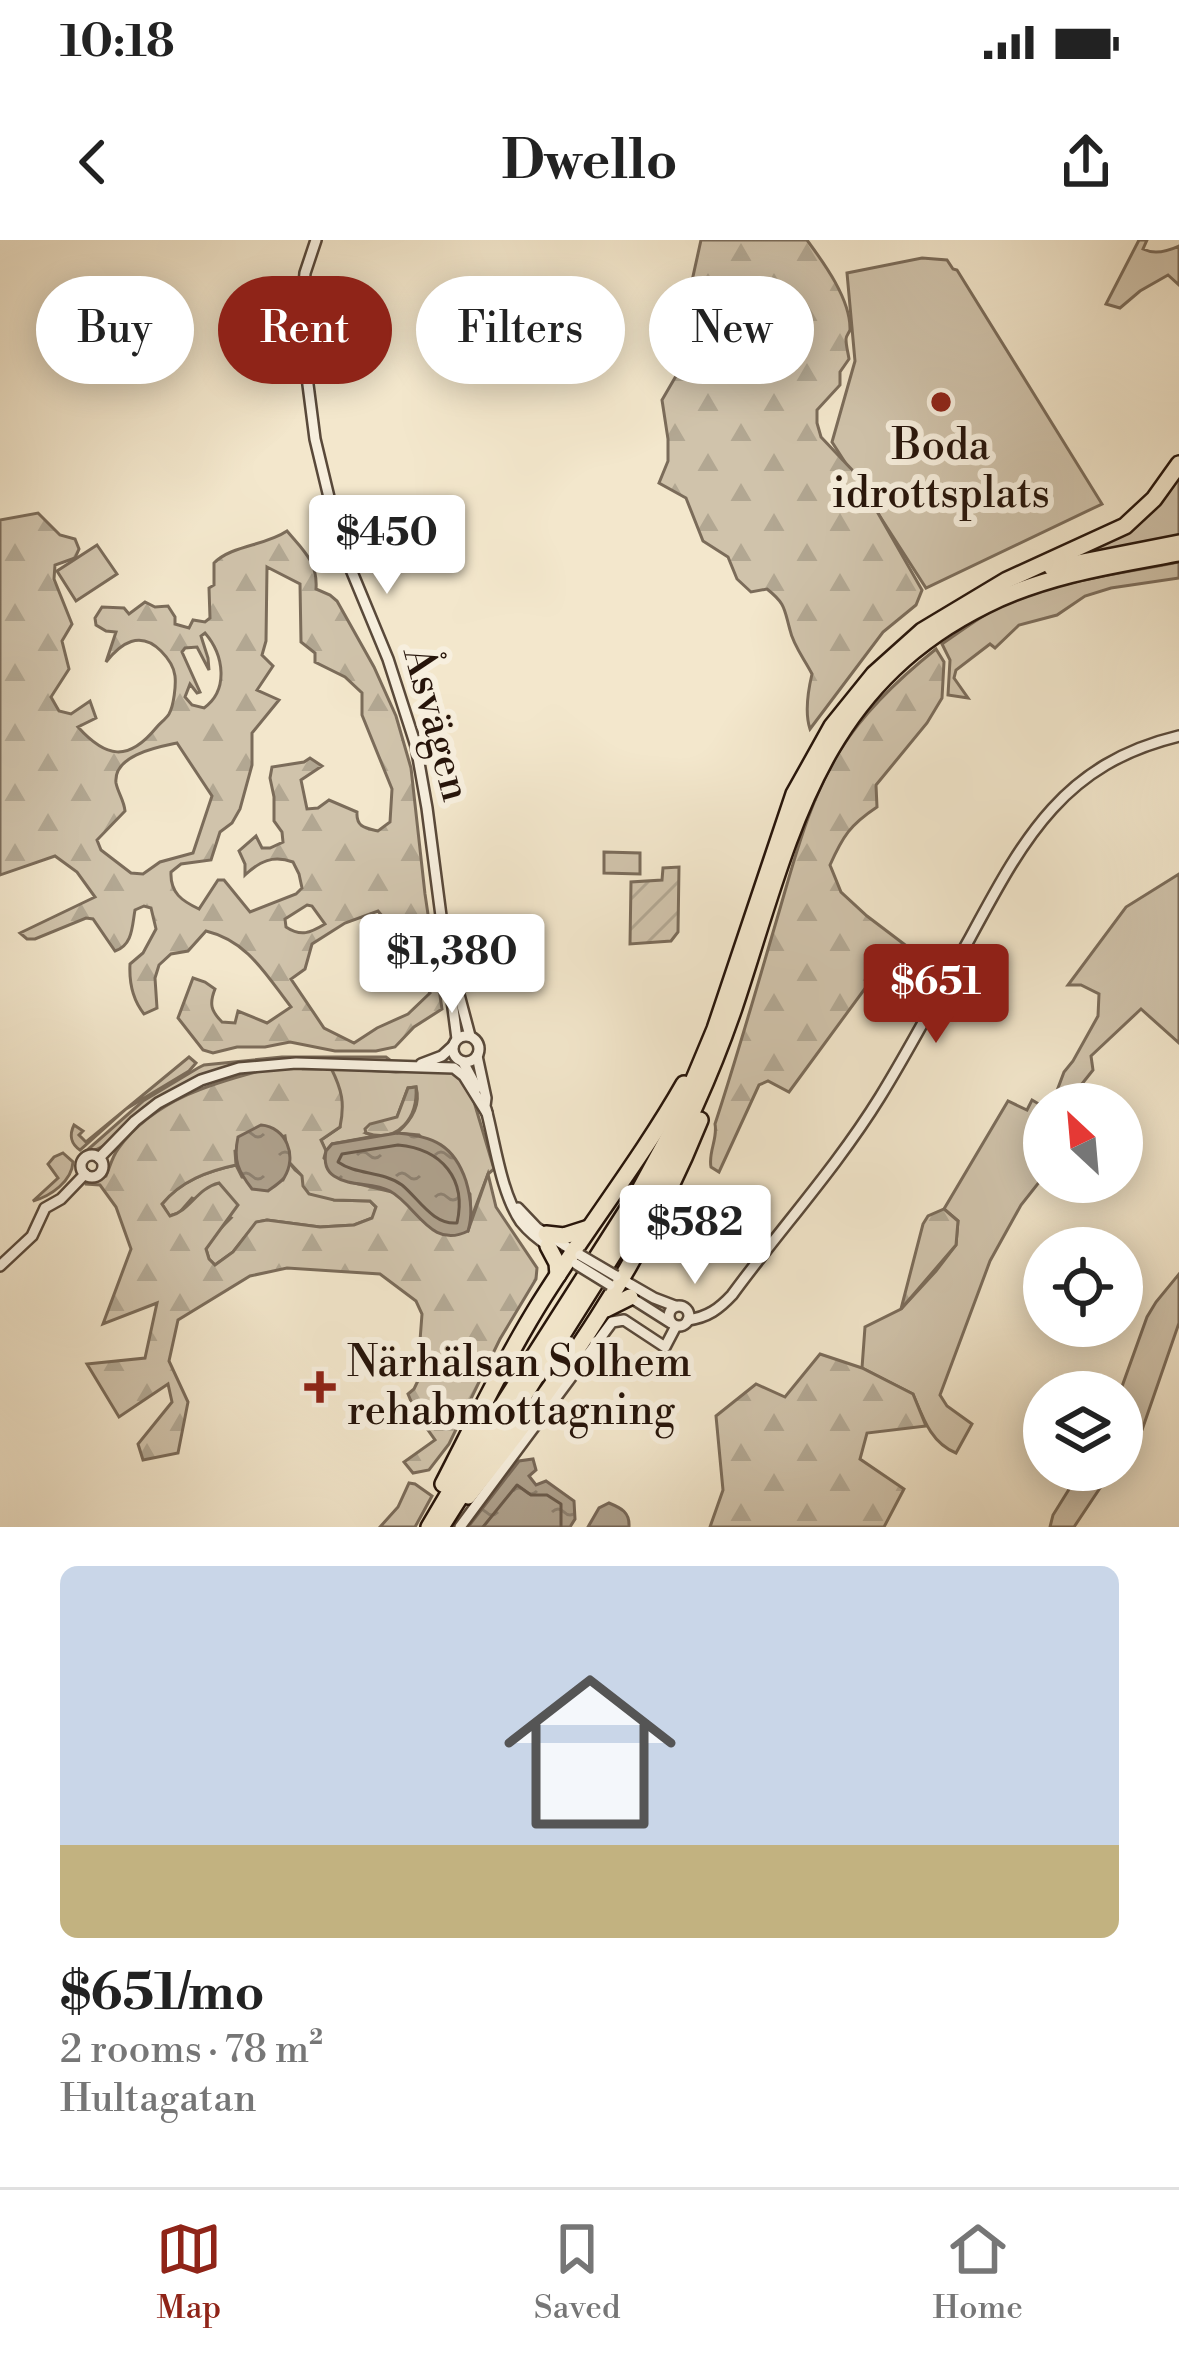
<!DOCTYPE html>
<html lang="en">
<head>
<meta charset="utf-8">
<style>
  body { margin:0; font-family:"Libre Bodoni",serif; background:#f2f2f2; color:#222; height:100vh; display:flex; flex-direction:column; font-size:45px; white-space:nowrap }
  * { box-sizing:border-box; margin:0 }
  p { font-size:39px; color:#767676 }
  .icon { flex:none; width:66px; height:66px; fill:none; stroke:currentColor; stroke-width:2; stroke-linecap:round; stroke-linejoin:round }
  .map { position:relative; height:1287px; overflow:hidden }
  .panel { display:flex; flex-direction:column; background:#fff; flex:1 }
  .panel>* { flex:none }
  .hud { position:absolute; left:36px; top:36px; width:1107px; height:108px; display:flex; gap:24px }
  .needle { width:78px; rotate:334deg }
  .buttons { position:absolute; left:1023px; top:843px; display:grid; gap:24px }
  .buttons a { display:grid; place-items:center; width:120px; height:120px; border-radius:50%; background:#fff; box-shadow:0 6px 30px #0003; font-size:60px }
  .price { position:absolute; translate:-50% -102px; padding:0 27px; border-radius:12px; background:#fff; color:#222; font-size:39px; line-height:78px; filter:drop-shadow(0 3px 6px #0008) }
  .price::after { content:''; position:absolute; left:50%; top:72px; width:36px; height:27px; margin-left:-18px; background:inherit; clip-path:polygon(0 0,100% 0,50% 100%) }
  .price.on { background:#8f2418; color:#fff }
  ul { padding:0; list-style:none }
  li { display:grid; align-content:center; gap:24px; height:636px; padding:0 60px }
  li span { display:grid; place-items:center; height:372px; border-radius:18px; color:#555 }
  li>.icon { margin-inline-start:auto }
  span .icon { width:216px; height:216px; fill:#fffc; stroke-width:1 }
  li b { font-size:51px }
  .tag { padding:0 42px; border-radius:54px; background:#fff; box-shadow:0 6px 30px #0003; font-size:42px; line-height:108px }
  .tag.on { background:#8f2418; color:#fff }
  .status { display:flex; justify-content:space-between; align-items:center; height:84px; padding:0 60px; background:#fff; direction:ltr }
  .status svg { height:33px; fill:currentColor }
  header { display:flex; justify-content:space-between; align-items:center; height:156px; padding:0 60px; background:#fff; font-size:54px; font-weight:800 }
  .tabs { display:flex; justify-content:space-around; align-items:center; height:168px; border-top:3px solid #e0e0e0; background:#fff; font-size:33px; color:#767676 }
  .tabs a { display:grid; justify-items:center; gap:6px }
  .tabs .on { color:#8f2418 }
  .map>svg:first-child { display:block }
  .green { fill:#d0c3ab; stroke:#7b6c5a; stroke-width:3 }
  .forest { fill:url(#forest-firs); stroke:#7b6c5a; stroke-width:3; fill-rule:evenodd }
  .garden { fill:url(#garden-furrows); stroke:#7b6c5a; stroke-width:3 }
  .water { fill:url(#water-ripples); stroke:#776757; stroke-width:3 }
  .lines { fill:none; stroke-linecap:round; stroke-linejoin:round }
  .shore { stroke:#6a5a4a; stroke-width:3 }
  .tertiary-casing { stroke:#59493a; stroke-width:14 }
  .motorway-casing { stroke:#26140a; stroke-width:20 }
  .tertiary { stroke:#f7efde; stroke-width:9 }
  .motorway { stroke:#f3e7cc; stroke-width:15 }
  .tertiary-bridge-casing { stroke:#59493a; stroke-width:14; stroke-linecap:butt }
  .tertiary-bridge { stroke:#f7efde; stroke-width:9 }
  .poi-dot { fill:#8f2418; stroke:#f7efde; stroke-width:4.5 }
  .labels { text-anchor:middle; dominant-baseline:central; stroke-width:12; stroke-linejoin:round; paint-order:stroke }
  .poi-label { font-size:42px; fill:#26140a; stroke:#f7efde }
  .street-label { font-size:42px; fill:#26140a; stroke:#f7efde }
</style>
</head>
<body>
<div class="status"><b>10:18</b><svg viewBox="0 0 49 12"><path d="M0 12V9h3v3zM5 12V6h3v6zM10 12V3h3v9zM15 12V0h3v12zM26 1h20v11H26zM47 4h2v5h-2z"/></svg></div>
<header><svg class="icon" aria-label="back" viewBox="0 0 24 24"><path d="M15 5l-7 7 7 7"/></svg>Dwello<svg class="icon" aria-label="share" viewBox="0 0 24 24"><path d="M12 15V3M7 8l5-5 5 5M5 13v7h14v-7"/></svg></header>
<div class="map">
<svg width="1179" height="1287" viewBox="0 0 1179 1287">
  <defs>
    <pattern id="forest-firs" width="22" height="20" patternUnits="userSpaceOnUse" patternTransform="scale(3)"><rect width="22" height="20" fill="#d0c3ab"/><path d="M5 1l3.5 6h-7zM16 11l3.5 6h-7z" fill="#b2a792"/></pattern>
    <pattern id="garden-furrows" width="10" height="10" patternUnits="userSpaceOnUse" patternTransform="scale(3)"><rect width="10" height="10" fill="#d0c3ab"/><path d="M-1 1l2-2M0 10L10 0M9 11l2-2" fill="none" stroke="#b2a792"/></pattern>
    <pattern id="water-ripples" width="26" height="14" patternUnits="userSpaceOnUse" patternTransform="scale(3)"><rect width="26" height="14" fill="#ad9f8a"/><path d="M2 4q2-2 4 0t4 0M15 11q2-2 4 0t4 0" fill="none" stroke="#8d806f"/></pattern>
  </defs>
  <rect width="100%" height="100%" fill="#f3e7cc"/>
  <filter id="stains"><feTurbulence type="fractalNoise" baseFrequency=".00167" numOctaves="4"/><feColorMatrix values="0 0 0 0 .2 0 0 0 0 .09 0 0 0 0 .02 0 0 0 .5 -.17"/></filter>
  <radialGradient id="worn" r=".72"><stop offset=".6" stop-color="#630" stop-opacity="0"/><stop offset="1" stop-color="#630" stop-opacity=".3"/></radialGradient>
  <!-- green -->
  <g class="green">
    <path d="M 1139,0 L 1147,0 L 1143,9 C 1155,15 1168,11 1179,6 L 1179,45 L 1168,35 L 1140,51 L 1120,68 L 1106,64 Z"/>
    <path d="M 922,18 L 947,20 L 953,29 L 957,30 L 1102,264 L 926,348 L 832,202 L 855,121 L 847,33 Z"/>
    <path d="M 1179,231 L 1179,298 L 1063,320 L 1100,304 Z"/>
    <path d="M 97,305 L 117,334 L 76,361 L 57,331 Z"/>
    <path d="M 1179,322 L 1179,338 L 1111,348 L 1085,356 L 1057,375 L 1019,385 L 995,408 L 990,404 L 956,430 L 954,438 L 968,458 L 948,455 L 950,420 L 942,404 C 960,392 978,378 997,368 C 1052,341 1119,334 1179,322 Z"/>
    <path d="M 604,612 L 640,613 L 640,634 L 604,633 Z"/>
    <path d="M 1179,634 L 1179,803 L 1141,769 L 1091,816 L 1093,830 L 1066,864 L 1052,864 L 1064,832 L 1073,821 L 1098,776 L 1099,754 L 1081,745 L 1068,745 L 1126,667 Z"/>
    <path d="M 189,817 L 196,823 L 189,831 L 126,869 L 80,910 C 71,904 69,895 74,885 L 83,891 L 79,895 L 86,902 Z"/>
    <path d="M 282,817 L 386,817 L 390,820 C 337,829 281,807 230,828 C 201,840 168,849 143,868 C 125,882 108,912 85,912 L 143,861 L 198,828 L 204,825 Z"/>
    <path d="M 331,828 L 396,832 L 438,829 L 450,831 L 460,837 L 472,855 L 494,929 L 488,934 L 471,979 L 470,954 L 419,895 L 397,893 C 411,881 421,865 416,847 L 408,848 L 397,877 L 366,893 L 375,896 L 332,904 L 326,911 L 321,900 L 340,887 Z"/>
    <path d="M 1032,860 L 1044,867 L 1044,936 L 1021,965 L 990,1021 L 940,1155 L 947,1166 L 972,1184 L 956,1213 C 931,1203 923,1178 913,1154 L 862,1128 L 865,1087 L 901,1069 L 936,1031 L 956,1005 L 958,981 L 944,969 L 1008,861 L 1027,870 Z"/>
    <path d="M 63,913 L 73,922 C 72,941 51,956 33,961 L 58,938 L 48,924 L 54,917 Z"/>
    <path d="M 289,922 L 295,930 L 334,960 L 370,961 L 376,967 L 373,978 L 354,985 L 320,987 L 267,980 L 257,982 L 233,1012 L 215,1025 L 209,1019 L 206,1009 L 217,992 L 231,978 L 192,958 L 179,973 L 169,976 L 162,964 C 180,941 208,931 236,925 L 242,937 L 283,940 Z"/>
    <path d="M 1179,1034 L 1179,1083 L 1142,1190 L 1122,1216 L 1120,1152 L 1147,1077 L 1156,1062 Z"/>
    <path d="M 1081,1230 L 1112,1230 L 1074,1287 L 1050,1287 L 1053,1275 Z"/>
    <path d="M 409,1243 L 415,1244 L 432,1256 L 415,1287 L 380,1287 L 398,1267 Z"/>
  </g>
  <!-- forest -->
  <g class="forest">
    <path d="M 701,0 L 807,0 C 824,23 851,60 850,90 C 849,93 846,96 846,99 C 846,106 848,112 849,119 L 840,132 L 840,145 L 817,170 L 817,183 L 821,197 L 855,233 L 922,350 L 916,365 L 883,392 L 810,489 C 805,474 808,451 812,434 C 805,420 793,405 790,390 C 784,369 786,364 767,349 L 751,352 L 737,339 L 728,317 L 703,301 L 686,258 L 659,243 L 668,221 L 668,199 L 662,160 L 687,117 L 690,50 Z"/>
    <path d="M 38,273 L 60,295 L 75,299 L 79,309 L 75,318 L 55,325 L 54,339 L 72,384 L 62,401 L 69,429 L 51,457 L 59,471 L 71,474 L 90,461 L 96,478 L 78,487 C 106,518 128,522 156,488 C 160,483 166,479 169,474 C 174,465 176,445 175,436 C 174,427 167,417 161,411 C 140,390 121,403 106,422 L 116,392 L 106,391 L 96,385 L 95,378 L 102,367 L 124,368 L 129,374 L 145,362 L 155,367 L 168,366 L 175,377 L 175,384 L 189,388 L 193,380 L 205,382 L 210,378 L 209,348 L 214,345 L 214,323 C 232,305 265,306 287,291 C 303,310 318,322 316,349 L 330,355 L 337,361 L 374,427 L 396,476 L 411,528 L 425,654 L 442,769 L 414,787 L 395,807 L 376,811 L 335,811 L 290,802 L 265,807 L 237,807 L 213,813 L 203,810 L 178,778 L 193,738 L 205,742 L 215,749 C 209,764 211,771 222,782 L 235,783 L 238,771 L 267,783 L 291,767 C 266,735 248,701 206,691 L 188,711 L 171,714 L 159,725 L 155,738 L 157,768 L 144,774 C 132,759 129,743 130,724 L 143,713 L 156,689 L 151,668 L 144,666 L 135,670 C 132,686 133,705 115,711 L 93,679 L 86,678 L 35,699 L 27,699 L 20,693 L 95,657 L 77,632 L 55,616 L 0,635 L 0,280 ZM 267,327 L 300,344 L 301,402 L 315,413 L 315,422 L 345,437 L 362,453 L 362,475 L 392,549 L 390,582 L 378,591 C 365,588 356,587 357,572 L 329,560 L 318,568 L 307,569 L 301,540 L 322,526 L 310,518 L 304,522 L 272,527 L 270,538 L 274,557 L 274,581 L 282,592 L 283,602 L 270,608 L 262,608 L 256,596 L 239,611 L 245,624 L 245,635 C 260,621 273,615 293,622 L 299,634 L 302,648 L 296,654 L 250,672 L 224,640 L 218,640 L 199,669 C 182,661 170,653 171,632 L 181,624 L 211,620 L 220,592 L 232,583 L 240,569 L 252,525 L 252,493 L 279,460 L 257,450 L 273,426 L 262,415 L 266,401 ZM 205,393 C 224,415 229,450 204,468 L 192,465 L 185,457 L 190,444 L 197,453 L 200,452 L 182,412 L 185,408 L 197,407 L 209,430 L 208,418 L 201,396 ZM 177,503 L 212,556 L 193,613 L 160,622 L 143,634 L 131,633 L 101,610 L 97,600 L 125,571 C 124,560 118,553 116,543 C 113,515 158,507 177,503 ZM 307,665 L 312,666 L 325,684 C 310,693 301,697 286,687 L 285,679 ZM 378,671 L 397,694 L 430,753 L 408,774 L 377,788 L 354,803 L 324,788 L 291,739 L 305,729 L 312,704 L 345,683 Z"/>
    <path d="M 936,409 L 944,422 L 942,458 L 927,483 L 876,545 L 877,567 C 850,585 843,596 830,625 L 841,652 L 867,676 L 925,720 L 909,756 L 901,758 L 876,743 L 869,743 L 789,852 L 768,841 L 759,845 L 719,932 L 711,927 C 708,912 718,899 715,884 C 738,814 758,743 779,672 C 795,617 810,558 841,509 C 865,470 901,437 936,409 Z"/>
    <path d="M 271,828 L 331,828 C 342,850 345,863 340,887 L 321,900 L 326,911 L 324,918 L 350,942 L 392,952 L 468,991 L 488,934 L 496,967 L 537,1028 L 536,1039 L 500,1099 L 449,1204 L 429,1230 L 413,1233 L 404,1222 L 435,1200 L 416,1173 L 408,1154 L 414,1149 L 423,1130 L 419,1114 L 422,1074 L 416,1061 L 380,1034 L 287,1028 L 250,1036 L 178,1080 L 169,1121 L 188,1162 L 178,1213 L 143,1220 L 138,1204 L 172,1162 L 168,1144 L 119,1177 L 87,1124 L 145,1118 L 157,1063 L 103,1084 L 131,1009 L 116,967 L 100,945 L 85,944 L 106,936 C 110,927 112,917 118,909 C 154,859 215,842 271,828 ZM 285,896 L 289,922 L 302,936 L 303,946 L 309,954 L 334,960 L 370,961 L 376,967 L 372,978 L 354,985 L 320,987 L 267,980 L 256,982 L 233,1012 L 215,1025 L 209,1019 L 206,1009 L 238,965 L 219,943 C 197,948 190,971 170,976 L 162,964 C 181,941 208,931 236,925 L 235,911 Z"/>
    <path d="M 416,847 C 418,877 399,904 366,893 L 365,889 L 370,884 L 397,877 L 408,848 Z"/>
    <path d="M 944,969 L 958,981 L 956,1005 L 901,1069 L 923,984 L 928,976 Z"/>
    <path d="M 820,1114 L 862,1128 L 913,1154 L 926,1186 L 867,1193 L 860,1219 L 904,1249 L 884,1287 L 710,1287 L 723,1250 L 716,1176 L 756,1144 L 785,1157 Z"/>
  </g>
  <!-- garden -->
  <path class="garden" d="M 679,627 L 678,692 L 671,701 L 630,704 L 631,642 L 662,640 L 663,628 Z"/>
  <!-- water -->
  <g class="water">
    <path d="M 261,885 C 286,887 298,916 284,938 C 281,942 272,948 268,951 L 252,949 C 238,931 233,920 238,897 Z"/>
    <path d="M 397,893 C 433,896 454,905 466,941 C 471,958 473,975 468,991 C 431,1010 417,966 390,951 C 373,942 350,947 334,936 C 325,930 324,921 326,911 L 332,904 Z"/>
    <path d="M 533,1219 L 536,1230 L 529,1236 L 536,1245 L 546,1241 L 574,1261 L 575,1279 L 570,1287 L 468,1287 L 519,1221 Z"/>
    <path d="M 609,1263 C 621,1268 630,1272 629,1287 L 588,1287 L 599,1268 Z"/>
  </g>
  <g class="lines">
    <!-- shore -->
    <g class="shore">
      <path d="M 398,905 C 442,909 467,939 457,983 C 433,985 419,959 402,945 C 383,931 356,935 338,922 L 342,914 Z"/>
      <path d="M 483,1287 L 517,1245 L 531,1255 L 547,1255 L 561,1264 L 561,1287"/>
    </g>
    <defs>
      <g id="tertiary">
        <path d="M 316,0 L 305,33 L 302,66 L 303,106 L 315,199 L 340,303 L 388,419 L 416,506 L 427,568 L 457,799"/>
        <path d="M 453,732 L 470,796"/>
        <circle cx="466" cy="809" r="13"/>
        <path d="M 477,816 L 486,858 L 485,866"/>
        <path d="M 463,822 L 477,848"/>
        <path d="M 421,824 L 442,816 L 453,806"/>
        <path d="M 486,869 C 495,903 501,953 521,982 C 529,992 539,1000 550,1007"/>
        <circle cx="92" cy="926" r="11"/>
        <path d="M 99,918 L 135,881 L 158,863 L 201,840 L 239,828 L 296,823 L 454,828 L 464,836 L 487,873"/>
        <path d="M 518,968 L 537,988 L 575,1012"/>
        <path d="M 0,1026 L 32,996 L 45,968 L 61,959 L 85,934"/>
        <path d="M 621,1039 L 654,1058 L 675,1066"/>
        <path d="M 630,1057 L 671,1083"/>
        <circle cx="679" cy="1076" r="10"/>
        <path d="M 688,1080 C 708,1077 719,1069 732,1055 C 781,988 836,928 880,857 C 912,805 940,751 970,698 C 1023,600 1062,524 1179,496"/>
        <path d="M 460,1287 L 612,1082 L 624,1080 L 665,1107 L 676,1086"/>
      </g>
      <g id="motorway">
        <path d="M 1052,328 L 1179,303"/>
        <path d="M 546,994 L 564,996 L 589,988"/>
        <path d="M 548,1006 L 557,1023 L 558,1035"/>
        <path d="M 606,1069 L 630,1057"/>
        <path d="M 443,1244 C 474,1184 503,1123 538,1066 C 585,990 640,921 684,844"/>
        <path d="M 468,1256 C 563,1137 643,1022 700,880"/>
        <path d="M 429,1287 L 478,1204 L 638,953 L 674,887 L 715,789 L 794,554 L 832,486 L 874,434 L 922,391 L 1007,340 L 1125,286 L 1154,259 L 1179,224"/>
        <path d="M 441,1287 L 648,959 C 682,898 711,835 734,768 C 789,604 814,450 986,365 C 1046,335 1113,325 1179,313"/>
      </g>
    </defs>
    <!-- tertiary casing -->
    <use href="#tertiary" class="tertiary-casing"/>
    <!-- motorway casing -->
    <use href="#motorway" class="motorway-casing"/>
    <!-- tertiary -->
    <use href="#tertiary" class="tertiary"/>
    <!-- motorway -->
    <use href="#motorway" class="motorway"/>
    <defs>
      <g id="tertiary-bridge">
        <path d="M 580,1015 L 616,1036"/>
        <path d="M 576,1024 L 610,1045"/>
      </g>
    </defs>
    <!-- tertiary-bridge casing -->
    <use href="#tertiary-bridge" class="tertiary-bridge-casing"/>
    <!-- tertiary-bridge -->
    <use href="#tertiary-bridge" class="tertiary-bridge"/>
  </g>
  <!-- markers -->
  <g class="poi-dot">
    <circle cx="941" cy="162" r="12"/>
    <path d="M314 1129h12v12h12v12h-12v12h-12v-12h-12v-12h12z"/>
  </g>
  <g class="labels">
    <!-- poi labels -->
    <g class="poi-label">
      <text x="941" y="206">Boda<tspan x="941" dy="48">idrottsplats</tspan></text>
      <text x="347" y="1123" text-anchor="start">Närhälsan Solhem<tspan x="347" dy="48">rehabmottagning</tspan></text>
    </g>
    <!-- street labels -->
    <g class="street-label">
      <text transform="translate(436 484) rotate(75)">Åsvägen</text>
    </g>
  </g>
  <rect width="100%" height="100%" filter="url(#stains)"/>
  <rect width="100%" height="100%" fill="url(#worn)"/>
</svg>
<div class="buttons">
<a><svg class="needle" viewBox="-14 -14 28 28"><path d="M0-13l5 13h-10z" fill="#e53935"/><path d="M0 13l5-13h-10z" fill="#767676"/></svg></a>
<a><svg class="icon" aria-label="locate" viewBox="0 0 24 24"><circle cx="12" cy="12" r="6"/><path d="M12 2v4M12 18v4M2 12h4M18 12h4"/></svg></a>
<a><svg class="icon" aria-label="layers" viewBox="0 0 24 24"><path d="M12 4l9 5-9 5-9-5zM3 14l9 5 9-5"/></svg></a>
</div>
<b class="price" style="left:387px;top:357px">$450</b>
<b class="price" style="left:452px;top:776px">$1,380</b>
<b class="price on" style="left:936px;top:806px">$651</b>
<b class="price" style="left:695px;top:1047px">$582</b>
<div class="hud">
<a class="tag">Buy</a>
<a class="tag on">Rent</a>
<a class="tag">Filters</a>
<a class="tag">New</a>
</div>
</div>
<section class="panel">
<ul>
<li><span style="background:linear-gradient(#c9d6e8 75%,#c2b280 0)"><svg class="icon" aria-label="home" viewBox="0 0 24 24"><path d="M3 11l9-7 9 7M6 9v11h12V9"/></svg></span><div><b>$651/mo</b><p>2 rooms · 78 m²</p><p>Hultagatan</p></div></li>
</ul>
</section>
<nav class="tabs">
<a class="on"><svg class="icon" aria-label="map" viewBox="0 0 24 24"><path d="M3 6l6-2 6 2 6-2v14l-6 2-6-2-6 2zM9 4v14M15 6v14"/></svg>Map</a>
<a><svg class="icon" aria-label="saved" viewBox="0 0 24 24"><path d="M7 4h10v16l-5-4-5 4z"/></svg>Saved</a>
<a><svg class="icon" aria-label="home" viewBox="0 0 24 24"><path d="M3 11l9-7 9 7M6 9v11h12V9"/></svg>Home</a>
</nav>
</body>
</html>
